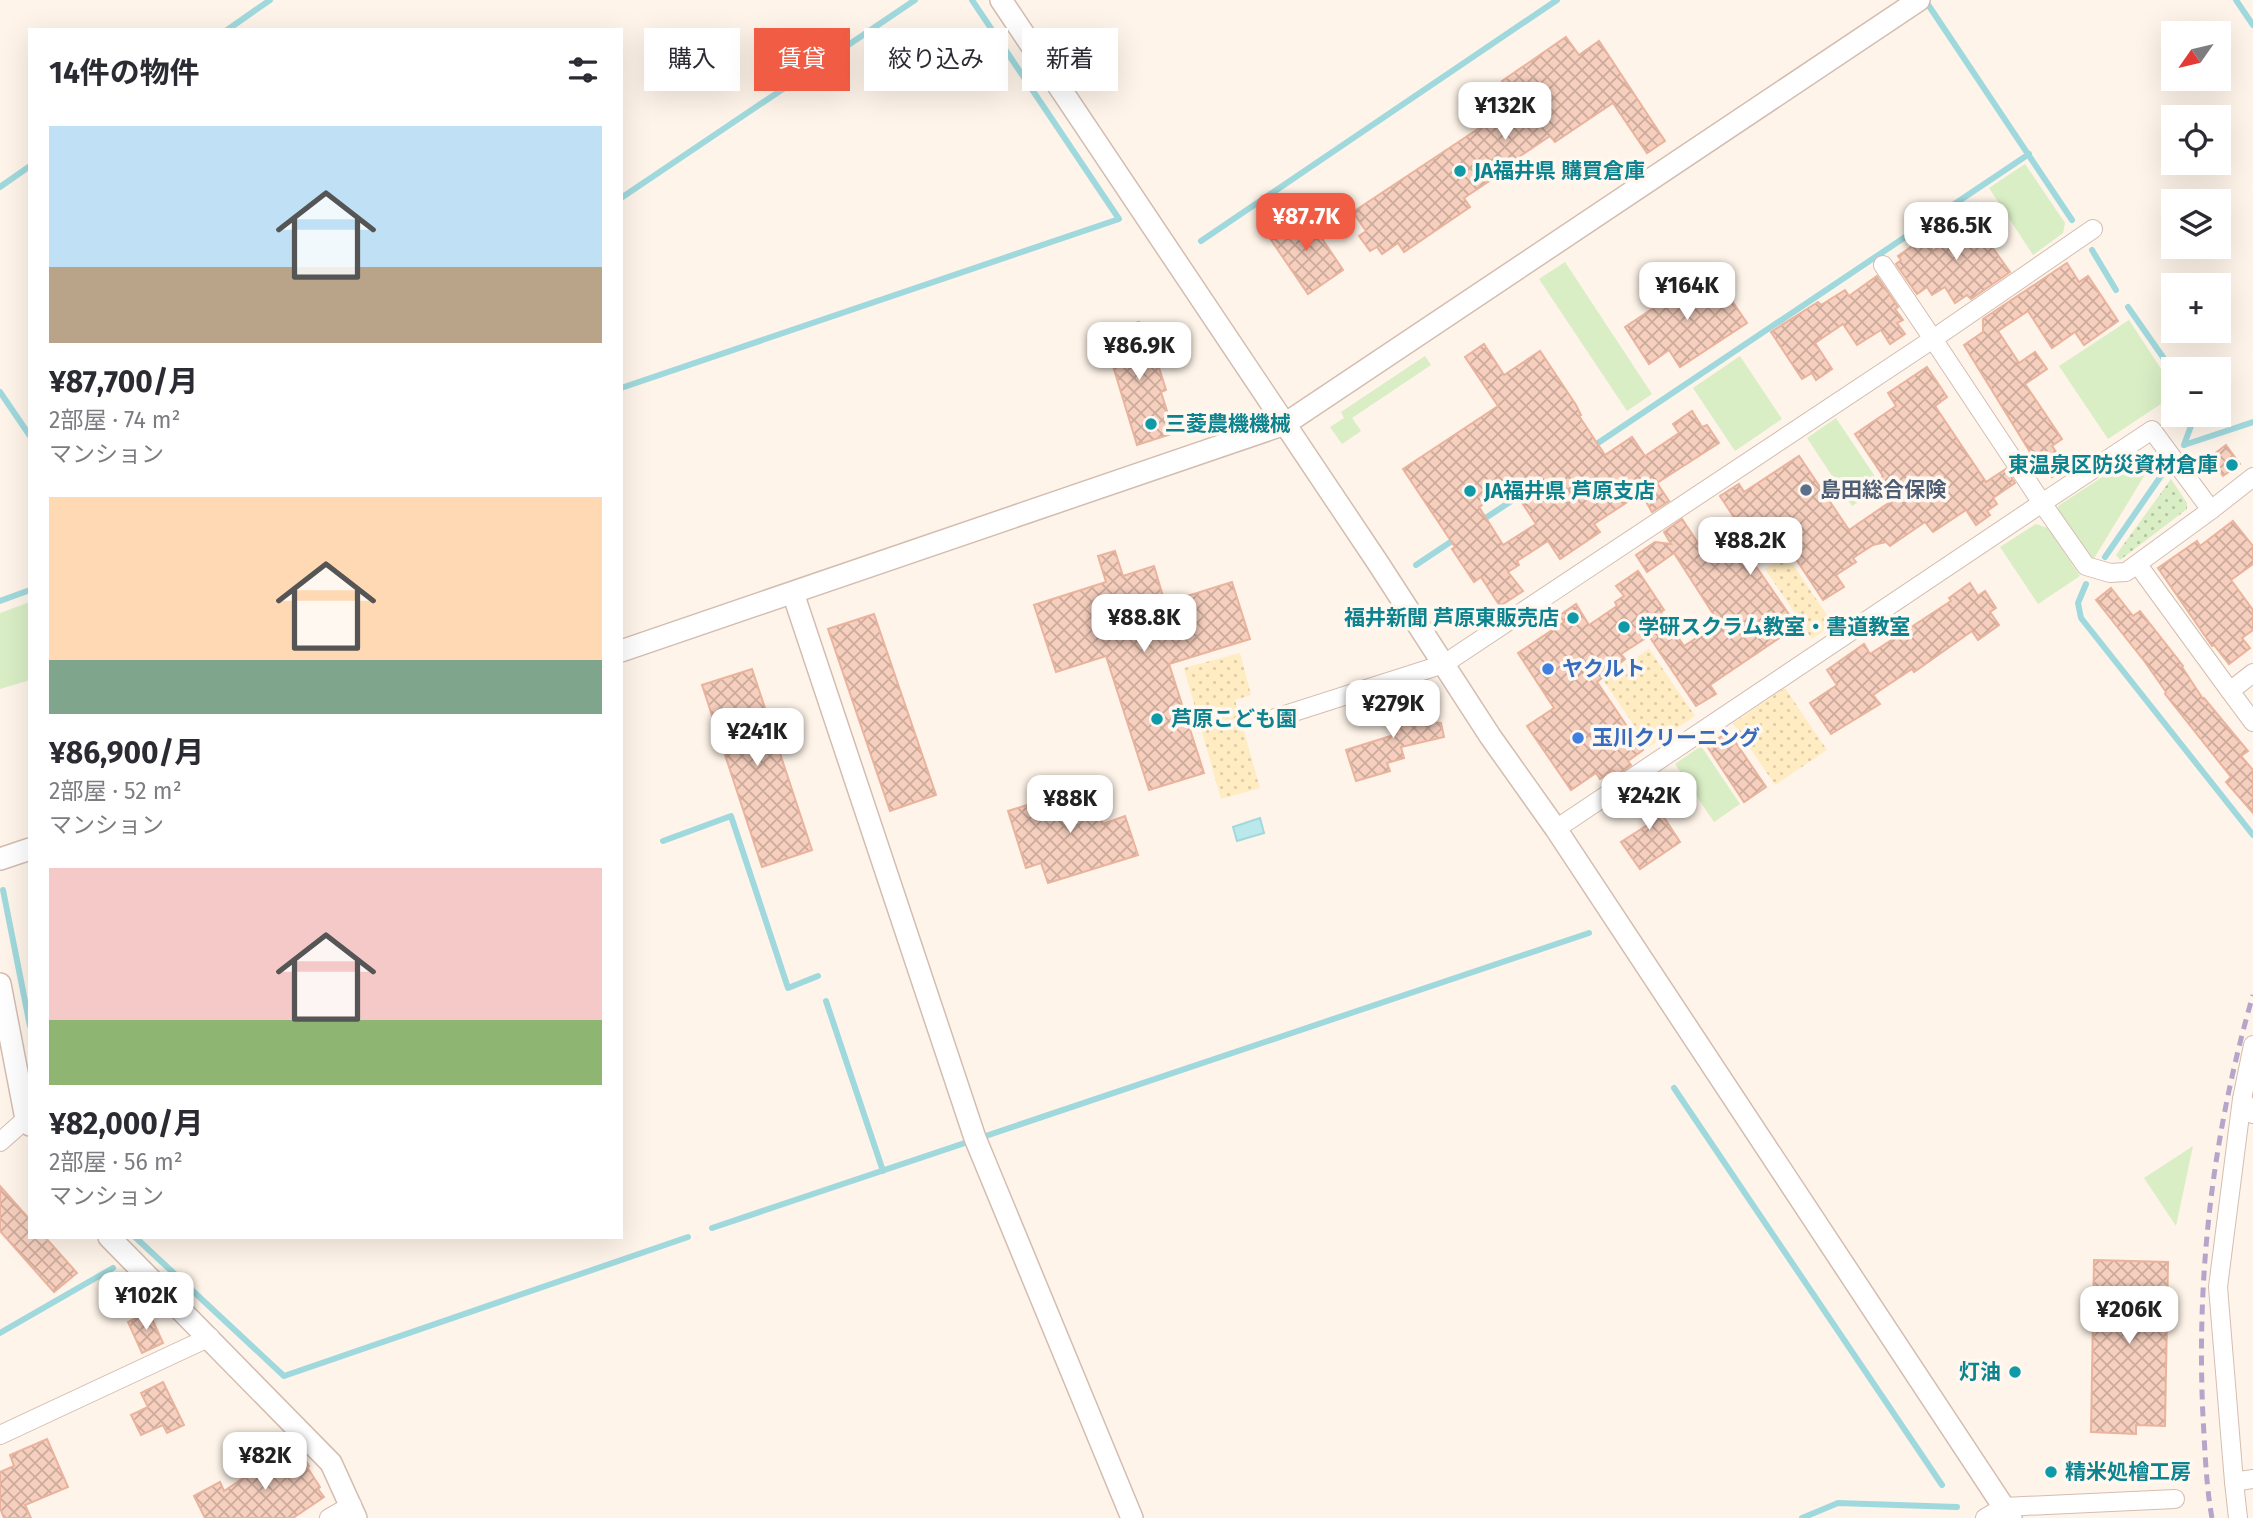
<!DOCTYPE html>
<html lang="ja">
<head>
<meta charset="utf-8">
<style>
  body { margin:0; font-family:"Fira Sans","Noto Sans JP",sans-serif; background:#f7f7f7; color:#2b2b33; height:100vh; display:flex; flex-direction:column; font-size:26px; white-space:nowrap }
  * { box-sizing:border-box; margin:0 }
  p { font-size:23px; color:#7c7c81 }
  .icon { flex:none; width:38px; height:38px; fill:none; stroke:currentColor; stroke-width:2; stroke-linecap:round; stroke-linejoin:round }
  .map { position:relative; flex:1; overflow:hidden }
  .details { position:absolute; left:28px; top:28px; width:595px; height:1211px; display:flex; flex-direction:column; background:#fff; border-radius:0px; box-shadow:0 7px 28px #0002 }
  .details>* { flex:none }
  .banner { position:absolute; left:644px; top:28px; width:665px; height:63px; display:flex; gap:14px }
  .needle { width:46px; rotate:236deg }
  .tools { position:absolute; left:2161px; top:21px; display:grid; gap:14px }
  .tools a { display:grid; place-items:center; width:70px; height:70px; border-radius:0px; background:#fff; box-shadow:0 7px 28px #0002; font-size:35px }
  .price { position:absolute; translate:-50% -60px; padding:0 16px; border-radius:14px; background:#fff; color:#222; font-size:23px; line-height:46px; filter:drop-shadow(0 2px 4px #0008) }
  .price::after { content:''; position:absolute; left:50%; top:42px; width:21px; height:16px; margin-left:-10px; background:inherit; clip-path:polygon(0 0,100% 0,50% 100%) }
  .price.current { background:#f15c45; color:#fff }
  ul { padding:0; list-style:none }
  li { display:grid; align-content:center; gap:14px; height:371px; padding:0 21px }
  li span { display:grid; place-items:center; height:217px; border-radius:0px; color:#555 }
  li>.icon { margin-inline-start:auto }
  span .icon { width:126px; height:126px; fill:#fffc; stroke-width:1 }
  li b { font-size:30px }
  h2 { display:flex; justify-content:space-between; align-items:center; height:84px; padding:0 21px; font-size:30px }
  .chip { padding:0 24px; border-radius:0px; background:#fff; box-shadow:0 7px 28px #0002; font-size:24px; line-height:63px }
  .chip.current { background:#f15c45; color:#fff }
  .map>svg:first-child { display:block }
  .green { fill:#d9eec5 }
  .sand { fill:url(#sand-dots) }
  .park { fill:url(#park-dots) }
  .water { fill:#bbe8ea; stroke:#a0d9dd; stroke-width:2 }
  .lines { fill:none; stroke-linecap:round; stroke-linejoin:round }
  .stream { stroke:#a0d9dd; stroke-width:6 }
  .building { fill:url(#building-cross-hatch); stroke:#eab39d; stroke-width:2; fill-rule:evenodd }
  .minor-casing { stroke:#d4bdb0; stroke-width:20 }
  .tertiary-casing { stroke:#d4bdb0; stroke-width:24 }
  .minor { stroke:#fff; stroke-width:18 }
  .tertiary { stroke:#fff; stroke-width:21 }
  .rail { stroke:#b6a5ca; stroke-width:5; stroke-dasharray:10 7; stroke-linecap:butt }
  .culture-dot { fill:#0f9aa8; stroke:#fff8f1; stroke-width:2.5 }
  .service-dot { fill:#5c6f8a; stroke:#fff8f1; stroke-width:2.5 }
  .shop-dot { fill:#3f7fe0; stroke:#fff8f1; stroke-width:2.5 }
  .labels { text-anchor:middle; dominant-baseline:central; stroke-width:7; stroke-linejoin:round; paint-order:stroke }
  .culture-label { font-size:21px; font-weight:bold; fill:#0d838f; stroke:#fff8f1; text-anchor:start }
  .service-label { font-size:21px; font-weight:bold; fill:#4e5e75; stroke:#fff8f1; text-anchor:start }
  .shop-label { font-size:21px; font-weight:bold; fill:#366cbe; stroke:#fff8f1; text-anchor:start }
</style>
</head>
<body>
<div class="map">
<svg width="2253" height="1518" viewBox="0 0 2253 1518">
  <defs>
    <pattern id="sand-dots" width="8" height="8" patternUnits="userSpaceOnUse" patternTransform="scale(1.75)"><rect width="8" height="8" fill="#ffecc2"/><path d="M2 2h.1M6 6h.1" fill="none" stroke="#decca8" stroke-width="1.8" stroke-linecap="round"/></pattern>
    <pattern id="park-dots" width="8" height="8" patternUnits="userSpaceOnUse" patternTransform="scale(1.75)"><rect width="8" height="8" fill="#d9eec5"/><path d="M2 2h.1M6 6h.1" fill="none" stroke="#b5c4a2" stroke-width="1.8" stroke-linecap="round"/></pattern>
    <pattern id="building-cross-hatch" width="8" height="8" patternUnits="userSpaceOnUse" patternTransform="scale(1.75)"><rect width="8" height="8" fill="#f6cfbe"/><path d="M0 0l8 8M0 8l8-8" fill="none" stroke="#ccab9c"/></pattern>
  </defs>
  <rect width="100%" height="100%" fill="#fef4e9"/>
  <!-- green -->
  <g class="green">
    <path d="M 2025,164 L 2065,223 L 2063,233 L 2033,255 L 1989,188 Z"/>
    <path d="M 1565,262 L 1652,394 L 1627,411 L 1539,279 Z"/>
    <path d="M 2129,320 L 2173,387 L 2173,396 L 2108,439 L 2059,366 Z"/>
    <path d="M 1425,356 L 1431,365 L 1352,418 L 1361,431 L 1342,444 L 1330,427 L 1344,418 L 1341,412 Z"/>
    <path d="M 1740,356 L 1782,419 L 1735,451 L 1693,388 Z"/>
    <path d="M 1836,418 L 1882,487 L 1852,506 L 1807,438 Z"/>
    <path d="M 2139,453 L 2155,458 L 2093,560 C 2079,555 2057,521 2058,506 Z"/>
    <path d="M 2036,524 L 2048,528 L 2080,576 L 2038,604 L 2000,547 Z"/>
    <path d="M 30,602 L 30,680 L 0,689 L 0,613 Z"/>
    <path d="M 1701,746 L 1740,804 L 1714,822 L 1675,764 Z"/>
    <path d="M 2193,1146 L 2176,1226 L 2144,1178 Z"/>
  </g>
  <!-- sand -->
  <g class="sand">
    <path d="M 1786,554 L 1833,624 L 1812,639 L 1765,569 Z"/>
    <path d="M 1649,649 L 1695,716 L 1649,747 L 1603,680 Z"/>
    <path d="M 1240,653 L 1251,695 L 1235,700 L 1260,788 L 1221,799 L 1184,668 Z"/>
    <path d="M 1785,688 L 1827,750 L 1775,785 L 1733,723 Z"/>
  </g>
  <!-- park -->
  <path class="park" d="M 2171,479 L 2187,503 L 2187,509 L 2120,560 L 2116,555 Z"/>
  <!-- water -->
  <path class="water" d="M 1260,818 L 1264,833 L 1237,841 L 1233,827 Z"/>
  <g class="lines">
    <!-- stream -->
    <g class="stream">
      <path d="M 2236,0 L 2253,25"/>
      <path d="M 1929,6 L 2072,220"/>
      <path d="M 227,30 L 270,0"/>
      <path d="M 0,187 L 30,166"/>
      <path d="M 621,198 L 915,0"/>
      <path d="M 1201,241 L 1557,0"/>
      <path d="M 2092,250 L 2116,290"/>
      <path d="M 2128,307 L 2174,373"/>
      <path d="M 621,388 L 1119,219 L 972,0"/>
      <path d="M 0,392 L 30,436"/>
      <path d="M 2184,445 L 2253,422"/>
      <path d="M 2184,445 L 2195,415"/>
      <path d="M 1592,447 L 2029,154"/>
      <path d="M 1481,521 L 1525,492"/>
      <path d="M 2105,557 L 2163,473"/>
      <path d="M 1416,565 L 1458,537"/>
      <path d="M 2086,584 L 2078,603 L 2081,618 L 2253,835"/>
      <path d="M 0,601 L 30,590"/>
      <path d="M 663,841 L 731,816 L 788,988 L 818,976"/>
      <path d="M 3,890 L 30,1026"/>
      <path d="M 826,1001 L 883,1171"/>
      <path d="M 1674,1088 L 1942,1485"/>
      <path d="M 712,1228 L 1589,933"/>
      <path d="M 135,1237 L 284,1376 L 688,1237"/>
      <path d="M 0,1333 L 113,1268"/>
      <path d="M 1802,1518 L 1838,1503 L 1957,1507"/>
    </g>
  </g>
  <!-- building -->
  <g class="building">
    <path d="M 1566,37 L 1579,55 L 1599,41 L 1665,141 L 1647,153 L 1613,103 L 1555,142 L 1550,136 L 1495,173 L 1497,176 L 1464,198 L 1470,207 L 1404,252 L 1398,243 L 1382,254 L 1377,247 L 1370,251 L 1359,236 L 1366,231 L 1353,212 L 1517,103 L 1502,81 Z"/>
    <path d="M 1980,208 L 1998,236 L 1992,240 L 1995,245 L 1992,247 L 2010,272 L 1971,299 L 1967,295 L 1955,303 L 1945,287 L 1932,295 L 1927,287 L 1917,294 L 1896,264 L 1901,260 L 1898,256 L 1924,238 L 1933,251 L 1964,230 L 1959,222 Z"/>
    <path d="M 1305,213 L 1343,270 L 1308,294 L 1269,237 Z"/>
    <path d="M 2067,263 L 2079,282 L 2088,276 L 2118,321 L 2084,345 L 2075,332 L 2052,348 L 2028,311 L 1998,331 L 2019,363 L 2035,352 L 2047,369 L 2025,384 L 2062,439 L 2052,446 L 2067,467 L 2052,477 L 2043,464 L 2034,470 L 2024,456 L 2030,452 L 1964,345 L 1983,332 L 1983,319 Z"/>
    <path d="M 1711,270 L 1747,323 L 1680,367 L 1669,350 L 1649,364 L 1625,327 Z"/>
    <path d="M 1877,276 L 1898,307 L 1895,309 L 1903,320 L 1897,323 L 1905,334 L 1890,344 L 1881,330 L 1857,345 L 1843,324 L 1815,343 L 1832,369 L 1816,380 L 1812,373 L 1802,379 L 1771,332 L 1818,302 L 1821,305 L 1845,290 L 1849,296 Z"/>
    <path d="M 1139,322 L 1140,325 L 1145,323 L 1166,390 L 1161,392 L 1174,433 L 1137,445 L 1103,333 Z"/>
    <path d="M 1484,344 L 1504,375 L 1540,351 L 1576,405 L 1581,415 L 1579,416 L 1605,455 L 1632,437 L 1645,456 L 1679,433 L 1673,424 L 1692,411 L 1702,427 L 1707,425 L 1719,443 L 1657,483 L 1669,501 L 1652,512 L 1641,493 L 1594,524 L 1600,532 L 1560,559 L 1548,541 L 1517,561 L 1519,565 L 1508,572 L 1523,591 L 1500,606 L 1481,577 L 1474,582 L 1452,549 L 1455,547 L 1403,469 L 1498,406 L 1465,357 ZM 1511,486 L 1536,524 L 1503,545 L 1479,507 Z"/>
    <path d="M 1927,367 L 1947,397 L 1935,406 L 1986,482 L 2006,469 L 2015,483 L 1993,498 L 1997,504 L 1987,511 L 1990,515 L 1976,525 L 1966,510 L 1933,532 L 1925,522 L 1890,546 L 1886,542 L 1873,545 L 1853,558 L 1856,562 L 1836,575 L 1844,587 L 1823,600 L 1786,544 L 1755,565 L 1797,626 L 1710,685 L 1716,694 L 1696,706 L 1649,636 L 1621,654 L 1625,659 L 1597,682 L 1643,750 L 1628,761 L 1631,765 L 1617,775 L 1613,770 L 1600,779 L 1596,773 L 1571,790 L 1527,726 L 1554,708 L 1518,653 L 1564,622 L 1560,615 L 1576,604 L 1589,625 L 1617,606 L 1615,602 L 1624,596 L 1616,586 L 1638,571 L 1664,610 L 1661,612 L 1684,646 L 1719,623 L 1674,553 L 1647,572 L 1636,555 L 1655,542 L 1671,544 L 1664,532 L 1682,519 L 1706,555 L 1743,531 L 1720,496 L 1739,484 L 1744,492 L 1799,456 L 1849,530 L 1890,502 L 1874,482 L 1883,476 L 1855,434 L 1896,406 L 1888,393 Z"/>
    <path d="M 2226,445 L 2240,464 L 2223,476 L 2209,458 Z"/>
    <path d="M 2233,521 L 2253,546 L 2253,564 L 2231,580 L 2253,610 L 2253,630 L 2242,638 L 2250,648 L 2229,664 L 2214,645 L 2212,646 L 2158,568 L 2197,541 L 2200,546 Z"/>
    <path d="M 1115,551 L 1123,576 L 1154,566 L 1165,603 L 1232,582 L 1250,639 L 1169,664 L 1204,773 L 1149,790 L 1106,656 L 1056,672 L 1034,605 L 1106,582 L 1098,556 Z"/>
    <path d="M 1970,583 L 1978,596 L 1985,591 L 1996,608 L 1990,612 L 1999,625 L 1978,640 L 1972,631 L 1914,672 L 1912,669 L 1873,695 L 1880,704 L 1831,734 L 1810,703 L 1837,685 L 1827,670 L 1864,644 L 1870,654 L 1951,601 L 1949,598 Z"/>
    <path d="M 2111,588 L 2133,616 L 2140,611 L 2183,666 L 2182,667 L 2203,699 L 2204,698 L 2248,751 L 2241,756 L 2253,770 L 2253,813 L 2226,782 L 2231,777 L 2165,694 L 2166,692 L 2145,662 L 2096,600 Z"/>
    <path d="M 874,614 L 936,795 L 890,811 L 828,629 Z"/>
    <path d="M 752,669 L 812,850 L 762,867 L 702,685 Z"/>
    <path d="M 1407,691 L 1416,721 L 1441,723 L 1444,737 L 1401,747 L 1404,758 L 1387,763 L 1390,771 L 1356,781 L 1346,750 L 1397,734 L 1386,698 Z"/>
    <path d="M 1725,734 L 1732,745 L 1736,743 L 1766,787 L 1744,802 L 1707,746 Z"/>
    <path d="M 1090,785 L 1103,824 L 1125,816 L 1138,855 L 1048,883 L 1041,863 L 1026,868 L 1008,811 Z"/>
    <path d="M 1643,785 L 1680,842 L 1640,869 L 1621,842 L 1649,824 L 1629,794 Z"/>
    <path d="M 0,1186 L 30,1220 L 30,1237 L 45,1237 L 77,1273 L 54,1292 L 0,1231 Z"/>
    <path d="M 2094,1260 L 2168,1262 L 2165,1426 L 2136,1425 L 2136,1434 L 2091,1432 Z"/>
    <path d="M 149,1312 L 163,1343 L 142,1353 L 128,1322 Z"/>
    <path d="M 163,1382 L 184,1425 L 167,1433 L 163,1425 L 141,1435 L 131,1415 L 148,1407 L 141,1393 Z"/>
    <path d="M 47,1439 L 68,1487 L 25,1505 L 31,1518 L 4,1518 L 0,1508 L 0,1472 L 14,1466 L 10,1455 Z"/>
    <path d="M 297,1447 L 309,1466 L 307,1467 L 320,1487 L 318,1489 L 324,1497 L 293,1518 L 205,1518 L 194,1496 L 220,1482 L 224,1491 L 273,1458 L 275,1461 Z"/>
  </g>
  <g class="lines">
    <defs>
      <g id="minor">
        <path d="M 1883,265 L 1933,339 L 2093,229"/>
        <path d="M 2152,430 L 2211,510 L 2126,572 L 2110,573 L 2086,566 L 2042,503 Z"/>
        <path d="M 2211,510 L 2253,477"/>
        <path d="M 2138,565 L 2230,691 L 2253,673"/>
        <path d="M 2230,691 L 2253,722"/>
        <path d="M 1269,720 L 1444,664 L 1933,339 L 2042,503 L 1556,829"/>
        <path d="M 2242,1099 L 2253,1045"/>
        <path d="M 2253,1114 L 2242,1099 L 2218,1287 L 2234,1482 L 2253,1479"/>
        <path d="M 0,1142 L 26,1119"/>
        <path d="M 0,1435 L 210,1337"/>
        <path d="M 2234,1482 L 2238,1518"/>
        <path d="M 329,1518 L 352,1505"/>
        <path d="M 1985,1518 L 2004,1507 L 2175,1499"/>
      </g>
      <g id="tertiary">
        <path d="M 1001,0 L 1378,563 L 1490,736 L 1556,829 L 2011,1518"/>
        <path d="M 793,593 L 975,1138 L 1132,1518"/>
        <path d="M 621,651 L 1285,424 L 1919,0"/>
        <path d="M 0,859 L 30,849"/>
        <path d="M 0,984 L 26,1119 L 30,1125"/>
        <path d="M 109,1237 L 331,1463 L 356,1518"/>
      </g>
    </defs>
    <!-- minor casing -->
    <use href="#minor" class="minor-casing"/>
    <!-- tertiary casing -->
    <use href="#tertiary" class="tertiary-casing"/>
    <!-- minor -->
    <use href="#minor" class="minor"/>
    <!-- tertiary -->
    <use href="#tertiary" class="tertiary"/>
    <!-- rail -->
    <path class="rail" d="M 2212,1518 C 2206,1485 2205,1451 2203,1417 C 2196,1274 2213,1132 2253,995"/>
  </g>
  <!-- markers -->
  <g class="culture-dot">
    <circle cx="1460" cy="171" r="7"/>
    <circle cx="1151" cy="424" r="7"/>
    <circle cx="2232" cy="465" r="7"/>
    <circle cx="1470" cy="491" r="7"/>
    <circle cx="1573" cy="618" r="7"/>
    <circle cx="1624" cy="627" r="7"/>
    <circle cx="1157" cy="719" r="7"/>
    <circle cx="2015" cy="1372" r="7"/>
    <circle cx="2051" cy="1472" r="7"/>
  </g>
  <circle class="service-dot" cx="1806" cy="490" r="7"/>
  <g class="shop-dot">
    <circle cx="1548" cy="669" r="7"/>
    <circle cx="1578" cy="738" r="7"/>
  </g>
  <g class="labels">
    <!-- culture labels -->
    <g class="culture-label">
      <text x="1474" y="171">JA福井県 購買倉庫</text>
      <text x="1165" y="424">三菱農機機械</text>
      <text x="2218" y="465" text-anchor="end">東温泉区防災資材倉庫</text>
      <text x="1484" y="491">JA福井県 芦原支店</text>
      <text x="1559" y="618" text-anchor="end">福井新聞 芦原東販売店</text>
      <text x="1638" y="627">学研スクラム教室・書道教室</text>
      <text x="1171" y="719">芦原こども園</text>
      <text x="2001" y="1372" text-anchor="end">灯油</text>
      <text x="2065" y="1472">精米処檜工房</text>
    </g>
    <!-- service labels -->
    <g class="service-label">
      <text x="1820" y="490">島田総合保険</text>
    </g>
    <!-- shop labels -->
    <g class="shop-label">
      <text x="1562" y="669">ヤクルト</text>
      <text x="1592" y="738">玉川クリーニング</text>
    </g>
  </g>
</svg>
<div class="tools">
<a><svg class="needle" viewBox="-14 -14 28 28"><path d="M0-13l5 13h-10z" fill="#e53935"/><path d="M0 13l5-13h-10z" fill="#7c7c81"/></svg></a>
<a><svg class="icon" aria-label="locate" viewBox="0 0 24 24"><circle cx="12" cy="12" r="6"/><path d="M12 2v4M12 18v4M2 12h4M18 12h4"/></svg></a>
<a><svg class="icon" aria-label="layers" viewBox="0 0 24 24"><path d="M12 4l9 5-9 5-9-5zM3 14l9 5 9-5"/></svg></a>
<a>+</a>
<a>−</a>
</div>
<b class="price" style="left:1505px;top:142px">¥132K</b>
<b class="price current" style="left:1306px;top:253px">¥87.7K</b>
<b class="price" style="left:1956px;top:262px">¥86.5K</b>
<b class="price" style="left:1687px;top:322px">¥164K</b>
<b class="price" style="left:1139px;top:382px">¥86.9K</b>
<b class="price" style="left:1750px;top:577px">¥88.2K</b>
<b class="price" style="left:1144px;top:654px">¥88.8K</b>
<b class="price" style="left:1393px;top:740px">¥279K</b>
<b class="price" style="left:757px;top:768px">¥241K</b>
<b class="price" style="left:1649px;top:832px">¥242K</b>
<b class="price" style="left:1070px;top:835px">¥88K</b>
<b class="price" style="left:146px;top:1332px">¥102K</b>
<b class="price" style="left:2129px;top:1346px">¥206K</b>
<b class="price" style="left:265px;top:1492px">¥82K</b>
<div class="banner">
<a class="chip">購入</a>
<a class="chip current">賃貸</a>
<a class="chip">絞り込み</a>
<a class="chip">新着</a>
</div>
<section class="details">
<h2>14件の物件<svg class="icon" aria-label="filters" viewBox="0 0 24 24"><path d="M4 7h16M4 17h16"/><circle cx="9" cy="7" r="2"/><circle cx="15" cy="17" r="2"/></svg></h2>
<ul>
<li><span style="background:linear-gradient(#bfe0f5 65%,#b9a48a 0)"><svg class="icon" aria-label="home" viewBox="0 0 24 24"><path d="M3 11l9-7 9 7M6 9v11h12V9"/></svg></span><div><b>¥87,700/月</b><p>2部屋 · 74 m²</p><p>マンション</p></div></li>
<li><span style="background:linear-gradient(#ffd9b3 75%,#7fa58c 0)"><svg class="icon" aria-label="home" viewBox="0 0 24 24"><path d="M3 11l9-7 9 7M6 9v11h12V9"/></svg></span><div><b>¥86,900/月</b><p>2部屋 · 52 m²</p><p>マンション</p></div></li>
<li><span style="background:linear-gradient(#f6c9c9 70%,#8fb573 0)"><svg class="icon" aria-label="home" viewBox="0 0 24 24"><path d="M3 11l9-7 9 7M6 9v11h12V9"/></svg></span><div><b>¥82,000/月</b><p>2部屋 · 56 m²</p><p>マンション</p></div></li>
</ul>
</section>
</div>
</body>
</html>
